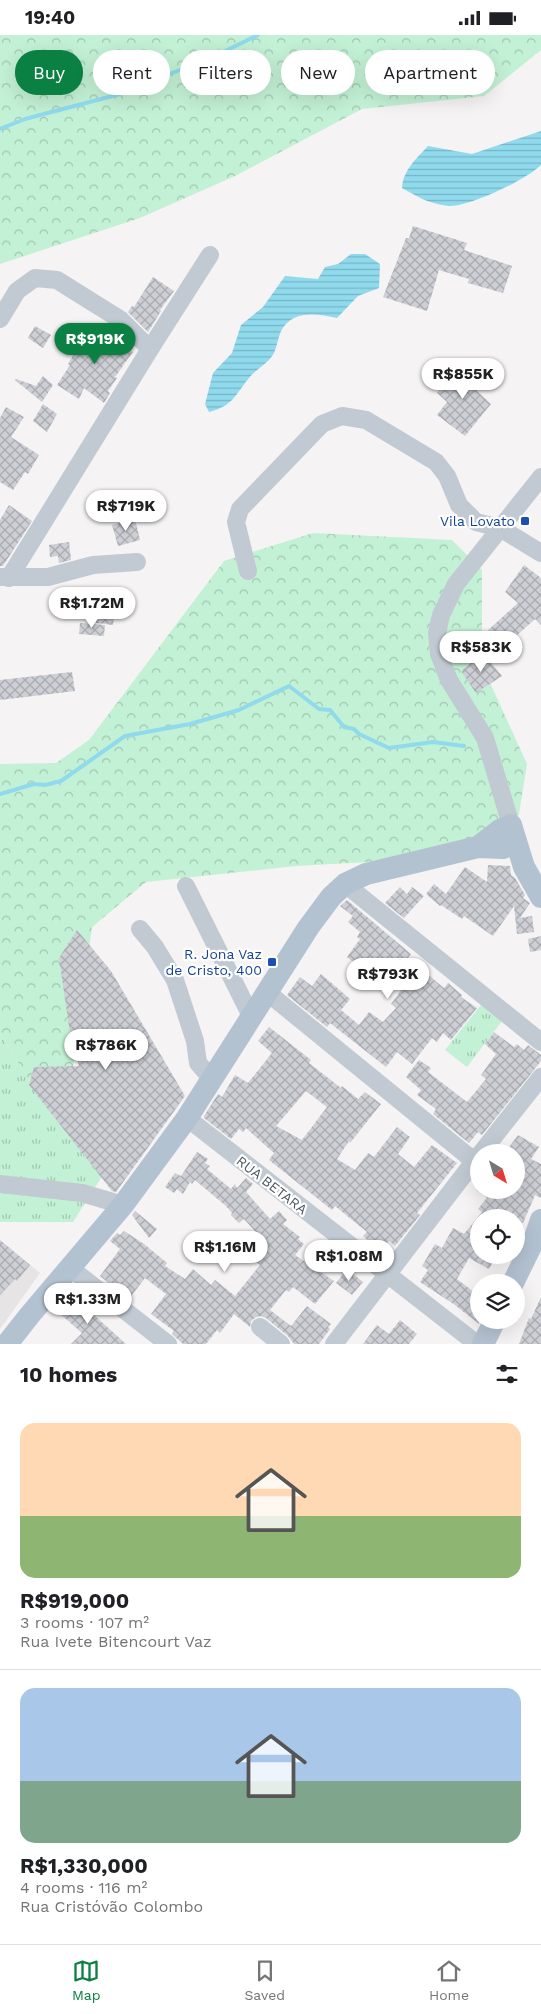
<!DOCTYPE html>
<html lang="en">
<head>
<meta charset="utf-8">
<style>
  body { margin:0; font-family:"Work Sans",sans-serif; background:#f6f6f6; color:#202124; height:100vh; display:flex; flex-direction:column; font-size:19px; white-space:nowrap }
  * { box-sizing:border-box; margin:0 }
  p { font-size:16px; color:#757577 }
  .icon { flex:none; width:28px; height:28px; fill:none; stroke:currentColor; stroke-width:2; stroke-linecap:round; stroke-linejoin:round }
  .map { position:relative; height:1309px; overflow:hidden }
  .panel { display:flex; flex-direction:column; background:#fff; flex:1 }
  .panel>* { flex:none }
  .guide { position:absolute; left:15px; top:15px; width:511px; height:45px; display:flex; gap:10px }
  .needle { width:32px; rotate:142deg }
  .tools { position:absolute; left:470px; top:1109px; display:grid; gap:10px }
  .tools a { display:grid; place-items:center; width:55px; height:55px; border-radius:50%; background:#fff; box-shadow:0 5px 20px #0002; font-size:25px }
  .price { position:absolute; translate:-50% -42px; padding:0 11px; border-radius:18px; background:#fff; color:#222; font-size:16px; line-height:32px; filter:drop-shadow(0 1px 2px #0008) }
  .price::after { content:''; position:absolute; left:50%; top:30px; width:15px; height:11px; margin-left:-8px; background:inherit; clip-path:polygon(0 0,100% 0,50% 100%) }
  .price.on { background:#0b8043; color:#fff }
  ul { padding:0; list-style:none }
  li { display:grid; align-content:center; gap:10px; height:265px; padding:0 20px }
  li+li { border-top:1px solid #e0e0e0 }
  li span { display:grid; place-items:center; height:155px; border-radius:15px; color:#555 }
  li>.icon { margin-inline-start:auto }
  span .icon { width:90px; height:90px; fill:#fffc; stroke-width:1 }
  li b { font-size:21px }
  h2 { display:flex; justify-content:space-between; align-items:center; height:60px; padding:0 20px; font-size:21px }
  .tag { padding:0 18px; border-radius:22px; background:#fff; box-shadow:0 5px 20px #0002; font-size:18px; line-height:45px }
  .tag.on { background:#0b8043; color:#fff }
  .status { display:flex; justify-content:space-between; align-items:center; height:35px; padding:0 25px; background:#fff; direction:ltr }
  .status svg { height:14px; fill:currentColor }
  .menu { display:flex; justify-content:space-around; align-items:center; height:70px; border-top:1px solid #e0e0e0; background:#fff; font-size:14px; color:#757577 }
  .menu a { display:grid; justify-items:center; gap:2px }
  .menu .on { color:#0b8043 }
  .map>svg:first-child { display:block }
  .education { fill:#e6e4e5 }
  .grass { fill:url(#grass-tufts) }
  .forest { fill:url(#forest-crowns) }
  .water { fill:url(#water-rules) }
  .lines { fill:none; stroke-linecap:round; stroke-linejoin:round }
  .stream { stroke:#90daee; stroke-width:4 }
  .building { fill:url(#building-cross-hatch); fill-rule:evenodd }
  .minor { stroke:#c1cad2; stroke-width:18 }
  .major { stroke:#b3c2d1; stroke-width:22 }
  .transit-dot { fill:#1a4fb4; stroke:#fff; stroke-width:2 }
  .labels { text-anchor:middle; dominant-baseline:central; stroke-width:4.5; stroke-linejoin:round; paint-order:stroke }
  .transit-label { font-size:14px; fill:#164399; stroke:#fff; text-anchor:end }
  .street-label { font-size:14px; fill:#4a5661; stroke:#fff }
</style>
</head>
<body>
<div class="status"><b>19:40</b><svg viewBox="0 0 49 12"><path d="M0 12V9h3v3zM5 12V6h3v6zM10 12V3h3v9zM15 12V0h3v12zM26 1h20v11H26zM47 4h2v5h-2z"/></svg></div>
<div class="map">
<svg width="541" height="1309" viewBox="0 0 541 1309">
  <defs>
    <pattern id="grass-tufts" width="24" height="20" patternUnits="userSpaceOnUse" patternTransform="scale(1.25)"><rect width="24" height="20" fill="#c3f1d5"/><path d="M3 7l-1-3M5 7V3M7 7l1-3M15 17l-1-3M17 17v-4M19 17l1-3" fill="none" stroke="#a0c6b0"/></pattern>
    <pattern id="forest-crowns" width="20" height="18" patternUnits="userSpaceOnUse" patternTransform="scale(1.25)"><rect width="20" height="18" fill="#c3f1d5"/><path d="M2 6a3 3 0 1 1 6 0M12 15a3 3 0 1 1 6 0" fill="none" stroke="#a0c6b0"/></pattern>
    <pattern id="water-rules" width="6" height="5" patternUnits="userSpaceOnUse" patternTransform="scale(1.25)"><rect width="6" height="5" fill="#90daee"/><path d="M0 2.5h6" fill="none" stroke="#78b4c4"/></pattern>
    <pattern id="building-cross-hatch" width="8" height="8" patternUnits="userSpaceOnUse" patternTransform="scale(1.25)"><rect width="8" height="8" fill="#cdcfd5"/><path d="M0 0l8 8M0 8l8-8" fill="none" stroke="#a8abb0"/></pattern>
  </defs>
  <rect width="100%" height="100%" fill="#f5f3f3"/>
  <!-- education -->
  <path class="education" d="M 0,1205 L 40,1238 L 0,1294 Z"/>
  <!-- grass -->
  <g class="grass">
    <path d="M 481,970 L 502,986 L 467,1032 L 445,1015 Z"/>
    <path d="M 0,999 L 44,1068 L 110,1129 L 73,1187 L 0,1187 Z"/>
  </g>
  <!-- forest -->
  <g class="forest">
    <path d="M 0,0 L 541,0 L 541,15 L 484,61 L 362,74 L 235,141 L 140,183 L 0,229 Z"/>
    <path d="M 313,498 L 452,505 L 482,535 L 482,630 L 527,729 L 519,779 L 460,822 L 296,831 L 146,847 L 92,892 L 71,1047 L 44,1068 L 0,999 L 0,729 L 56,728 L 89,705 L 224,526 Z"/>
  </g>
  <!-- water -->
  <g class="water">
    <path d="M 541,96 L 541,130 C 526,145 469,172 449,171 C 429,169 418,162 402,153 C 403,135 416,124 428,111 L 472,119 Z"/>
    <path d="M 351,219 L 365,219 L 380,229 L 379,253 L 358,261 L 337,283 C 317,279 293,274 281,296 C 278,303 277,311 274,318 C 268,329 256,334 249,343 C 235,360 233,371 209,377 L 205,369 L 213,338 L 232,318 L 241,290 L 263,272 L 285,241 L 318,244 L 325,232 L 338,229 Z"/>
  </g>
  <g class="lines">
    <!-- stream -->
    <g class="stream">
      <path d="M 0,94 L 25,84 L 120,59 L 217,20 L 258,0"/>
      <path d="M 0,759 L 34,749 L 45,750 L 61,746 L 125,701 L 190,689 L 239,675 L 289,651 L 319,674 L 330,675 L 344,692 L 354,694 L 359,699 L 389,713 L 433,707 L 464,711"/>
    </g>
  </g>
  <!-- building -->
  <g class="building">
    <path d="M 413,191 L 467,208 L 464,215 L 512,231 L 503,258 L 468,248 L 469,244 L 439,235 L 427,276 L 383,262 L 406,203 L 409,203 Z"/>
    <path d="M 153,242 L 174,256 L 160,275 L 161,276 L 148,297 L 128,277 L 132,271 L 134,272 Z"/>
    <path d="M 94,289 L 133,317 L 115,342 L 117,343 L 108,356 L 110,358 L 104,368 L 84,353 L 79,364 L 57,350 L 70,330 L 68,329 L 80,309 Z"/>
    <path d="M 35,291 L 51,300 L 43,313 L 28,303 Z"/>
    <path d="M 460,327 L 484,345 L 477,356 L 491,369 L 465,401 L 437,380 L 447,367 L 437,358 Z"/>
    <path d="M 43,341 L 53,350 L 42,367 L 15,345 L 16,344 L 36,351 Z"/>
    <path d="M 43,369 L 57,379 L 47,397 L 33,386 Z"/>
    <path d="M 6,372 L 24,382 L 11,402 L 39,420 L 28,439 L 25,437 L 13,455 L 0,447 L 0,383 Z"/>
    <path d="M 9,470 L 32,486 L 3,531 L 0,531 L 0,485 Z"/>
    <path d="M 135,484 L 140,505 L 118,511 L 112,490 Z"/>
    <path d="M 69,507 L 71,525 L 59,528 L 58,521 L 50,522 L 49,510 Z"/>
    <path d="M 524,530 L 541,543 L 541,590 L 535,584 L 503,613 L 488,595 L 518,568 L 505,557 Z"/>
    <path d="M 99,564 L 116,565 L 113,590 L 96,588 Z"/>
    <path d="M 80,588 L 105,590 L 104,601 L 79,599 Z"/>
    <path d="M 483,618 L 502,641 L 476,658 L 461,636 Z"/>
    <path d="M 72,637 L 75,656 L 0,665 L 0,645 Z"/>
    <path d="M 488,830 L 510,831 L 511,840 L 515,843 L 525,860 L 523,863 L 530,868 L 520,883 L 532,881 L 534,897 L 517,899 L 514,871 L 493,901 L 464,881 L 462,884 L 441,870 L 440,871 L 426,859 L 434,849 L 446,859 L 465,832 L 487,847 Z"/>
    <path d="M 400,852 L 407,859 L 412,852 L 424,861 L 404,883 L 385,868 Z"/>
    <path d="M 347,865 L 411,919 L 408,923 L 427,939 L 444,953 L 448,948 L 462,960 L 461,962 L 477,973 L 451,1005 L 443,998 L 437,1007 L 432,1003 L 412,1029 L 397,1017 L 386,1032 L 330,988 L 327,992 L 287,960 L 300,942 L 312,951 L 321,939 L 350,964 L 341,975 L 359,990 L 369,977 L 383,987 L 396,973 L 391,969 L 404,951 L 397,945 L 402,938 L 385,924 L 371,942 L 347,922 L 360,904 L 357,902 L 360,897 L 348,887 L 353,881 L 340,871 Z"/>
    <path d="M 77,895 L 111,936 L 185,1061 L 116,1157 L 112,1156 L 29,1050 L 34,1032 L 79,1031 L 70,998 L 59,923 Z"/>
    <path d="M 541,901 L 541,915 L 530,917 L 528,904 Z"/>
    <path d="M 269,992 L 311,1025 L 309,1028 L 341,1053 L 342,1051 L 358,1064 L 365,1057 L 381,1069 L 350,1108 L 349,1106 L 337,1124 L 355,1135 L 368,1118 L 374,1122 L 397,1092 L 410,1102 L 398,1119 L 414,1132 L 432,1110 L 457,1128 L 417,1178 L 420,1180 L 395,1211 L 389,1206 L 380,1216 L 363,1201 L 367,1197 L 335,1171 L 332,1175 L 269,1125 L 274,1118 L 246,1093 L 243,1097 L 239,1094 L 231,1104 L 204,1083 L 204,1081 L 218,1059 L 222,1062 L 235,1040 L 248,1048 L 272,1018 L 258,1006 ZM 306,1056 L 327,1072 L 302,1105 L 276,1091 Z"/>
    <path d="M 494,997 L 514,1012 L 517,1009 L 524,1015 L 528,1010 L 541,1020 L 541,1026 L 482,1100 L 478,1097 L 469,1108 L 433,1079 L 436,1074 L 417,1060 L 421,1055 L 406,1042 L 419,1025 L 431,1033 L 428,1037 L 467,1067 L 486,1044 L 481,1040 L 496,1019 L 485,1009 Z"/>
    <path d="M 518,1100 L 539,1112 L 531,1124 L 541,1129 L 541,1163 L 535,1160 L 523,1188 L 516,1185 L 516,1182 L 479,1182 L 479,1220 L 497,1220 L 489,1234 L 469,1223 L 457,1244 L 479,1261 L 479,1289 L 455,1270 L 420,1247 L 428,1235 L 422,1231 L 435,1209 L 442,1213 L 453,1193 L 464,1199 L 482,1177 L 478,1174 L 487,1163 L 476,1155 L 516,1155 L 516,1118 L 505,1118 Z"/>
    <path d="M 197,1117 L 208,1124 L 205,1128 L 210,1131 L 207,1134 L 231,1154 L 235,1149 L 237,1153 L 246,1143 L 253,1149 L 246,1157 L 270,1184 L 279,1176 L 287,1185 L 283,1189 L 300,1202 L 298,1204 L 304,1209 L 295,1220 L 334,1246 L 315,1269 L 293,1252 L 289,1257 L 286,1255 L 270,1275 L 291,1291 L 307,1271 L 331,1289 L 328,1292 L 330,1294 L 319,1309 L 294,1309 L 288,1301 L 266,1283 L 261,1281 L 256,1282 L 251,1286 L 250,1292 L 234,1279 L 220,1298 L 217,1295 L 206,1309 L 183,1309 L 172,1299 L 174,1296 L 151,1279 L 166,1259 L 145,1243 L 129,1264 L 100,1241 L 120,1214 L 110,1206 L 117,1198 L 120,1200 L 124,1196 L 144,1209 L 167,1228 L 165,1231 L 185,1244 L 193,1234 L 211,1250 L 215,1245 L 235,1261 L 260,1230 L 248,1220 L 262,1204 L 244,1184 L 239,1188 L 231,1180 L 232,1178 L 226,1171 L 195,1145 L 192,1149 L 190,1147 L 183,1159 L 177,1154 L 174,1158 L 165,1152 L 175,1138 L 181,1141 Z"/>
    <path d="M 135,1176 L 157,1194 L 149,1203 L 132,1180 Z"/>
    <path d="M 0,1205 L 30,1230 L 17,1246 L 15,1244 L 0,1260 Z"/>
    <path d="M 347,1234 L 363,1247 L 352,1260 L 336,1248 Z"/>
    <path d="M 73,1260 L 95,1279 L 94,1280 L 126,1309 L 71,1309 L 82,1298 L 58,1277 Z"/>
    <path d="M 541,1262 L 541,1309 L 519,1309 L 529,1283 L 531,1284 Z"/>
    <path d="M 400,1285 L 417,1299 L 409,1309 L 363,1309 L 377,1290 L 389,1299 Z"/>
  </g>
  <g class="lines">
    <!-- minor -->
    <g class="minor">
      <path d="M 0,284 L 17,256 L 35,243 L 57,245 L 121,285 L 150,314"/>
      <path d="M 248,536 L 236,487 L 240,474 L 322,389 L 342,381 L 366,385 L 436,427 L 447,441 L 459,470 L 476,487 L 500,493 L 541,518"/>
      <path d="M 0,542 L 48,542 L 93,530 L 137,527"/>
      <path d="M 9,543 L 150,314 L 210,220"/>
      <path d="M 511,790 L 485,703 L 449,645 L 439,619 L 437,598 L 441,580 L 456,549 L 541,442"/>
      <path d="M 345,849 L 541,1007"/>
      <path d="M 186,851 L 252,983"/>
      <path d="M 140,894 L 155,912 L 175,945 L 195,1006 L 198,1028 L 212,1044"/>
      <path d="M 268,958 L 474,1126"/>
      <path d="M 187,1083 L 477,1309"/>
      <path d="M 481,1118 L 541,1042"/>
      <path d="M 0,1149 L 82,1158 L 123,1170"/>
      <path d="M 70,1233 L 168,1309"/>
      <path d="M 260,1292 L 281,1309"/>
      <path d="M 334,1309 L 479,1120"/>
    </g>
    <!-- major -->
    <g class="major">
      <path d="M 478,812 L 500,795 L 511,790 L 524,832 L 541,862"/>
      <path d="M 513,1248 L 534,1205 L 541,1185"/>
      <path d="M 7,1309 L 29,1281 L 123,1170 L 187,1083 L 308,893 L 331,862 L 345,849 L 366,839 L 478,812 L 503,813 L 515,808"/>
      <path d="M 483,1309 L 495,1285"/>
    </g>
  </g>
  <!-- markers -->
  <g class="transit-dot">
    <rect x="520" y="481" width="10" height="10" rx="2.5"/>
    <rect x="267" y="922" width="10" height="10" rx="2.5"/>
  </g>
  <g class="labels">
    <!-- transit labels -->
    <g class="transit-label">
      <text x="515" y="486">Vila Lovato</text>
      <text x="262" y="919">R. Jona Vaz<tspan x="262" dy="16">de Cristo, 400</tspan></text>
    </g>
    <!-- street labels -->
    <g class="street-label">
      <text transform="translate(272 1150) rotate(38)">RUA BETARA</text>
    </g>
  </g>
</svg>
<div class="tools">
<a><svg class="needle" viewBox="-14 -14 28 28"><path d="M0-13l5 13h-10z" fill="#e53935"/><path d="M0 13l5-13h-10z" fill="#757577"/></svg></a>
<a><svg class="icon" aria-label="locate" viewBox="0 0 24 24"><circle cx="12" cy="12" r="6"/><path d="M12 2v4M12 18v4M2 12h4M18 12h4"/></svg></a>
<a><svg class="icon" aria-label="layers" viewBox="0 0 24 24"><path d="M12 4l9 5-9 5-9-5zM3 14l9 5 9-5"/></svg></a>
</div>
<b class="price on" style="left:95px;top:330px">R$919K</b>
<b class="price" style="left:463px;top:365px">R$855K</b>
<b class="price" style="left:126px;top:497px">R$719K</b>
<b class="price" style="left:92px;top:594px">R$1.72M</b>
<b class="price" style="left:481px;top:638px">R$583K</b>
<b class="price" style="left:388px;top:965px">R$793K</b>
<b class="price" style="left:106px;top:1036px">R$786K</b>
<b class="price" style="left:225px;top:1238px">R$1.16M</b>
<b class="price" style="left:349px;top:1247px">R$1.08M</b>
<b class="price" style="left:88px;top:1290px">R$1.33M</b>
<div class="guide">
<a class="tag on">Buy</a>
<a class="tag">Rent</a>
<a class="tag">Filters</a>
<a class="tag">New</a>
<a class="tag">Apartment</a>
</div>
</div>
<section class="panel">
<h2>10 homes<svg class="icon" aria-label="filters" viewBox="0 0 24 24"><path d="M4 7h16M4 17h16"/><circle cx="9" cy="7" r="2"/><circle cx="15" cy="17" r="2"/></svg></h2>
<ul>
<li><span style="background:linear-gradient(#ffd9b3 60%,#8fb573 0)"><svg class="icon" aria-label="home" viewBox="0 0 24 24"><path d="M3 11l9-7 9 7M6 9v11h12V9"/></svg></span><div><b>R$919,000</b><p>3 rooms · 107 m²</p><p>Rua Ivete Bitencourt Vaz</p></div></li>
<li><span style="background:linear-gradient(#a9c7e8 60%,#7fa58c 0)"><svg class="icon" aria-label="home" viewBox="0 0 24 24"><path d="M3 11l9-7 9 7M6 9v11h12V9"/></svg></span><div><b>R$1,330,000</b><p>4 rooms · 116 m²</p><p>Rua Cristóvão Colombo</p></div></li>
</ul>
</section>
<nav class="menu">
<a class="on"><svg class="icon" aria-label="map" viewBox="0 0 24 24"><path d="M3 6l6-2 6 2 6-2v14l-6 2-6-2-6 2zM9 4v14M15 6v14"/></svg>Map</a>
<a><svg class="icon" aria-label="saved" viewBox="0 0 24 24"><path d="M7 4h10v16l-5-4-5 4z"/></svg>Saved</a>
<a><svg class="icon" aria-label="home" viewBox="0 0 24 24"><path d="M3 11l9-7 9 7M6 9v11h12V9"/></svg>Home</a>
</nav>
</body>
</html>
